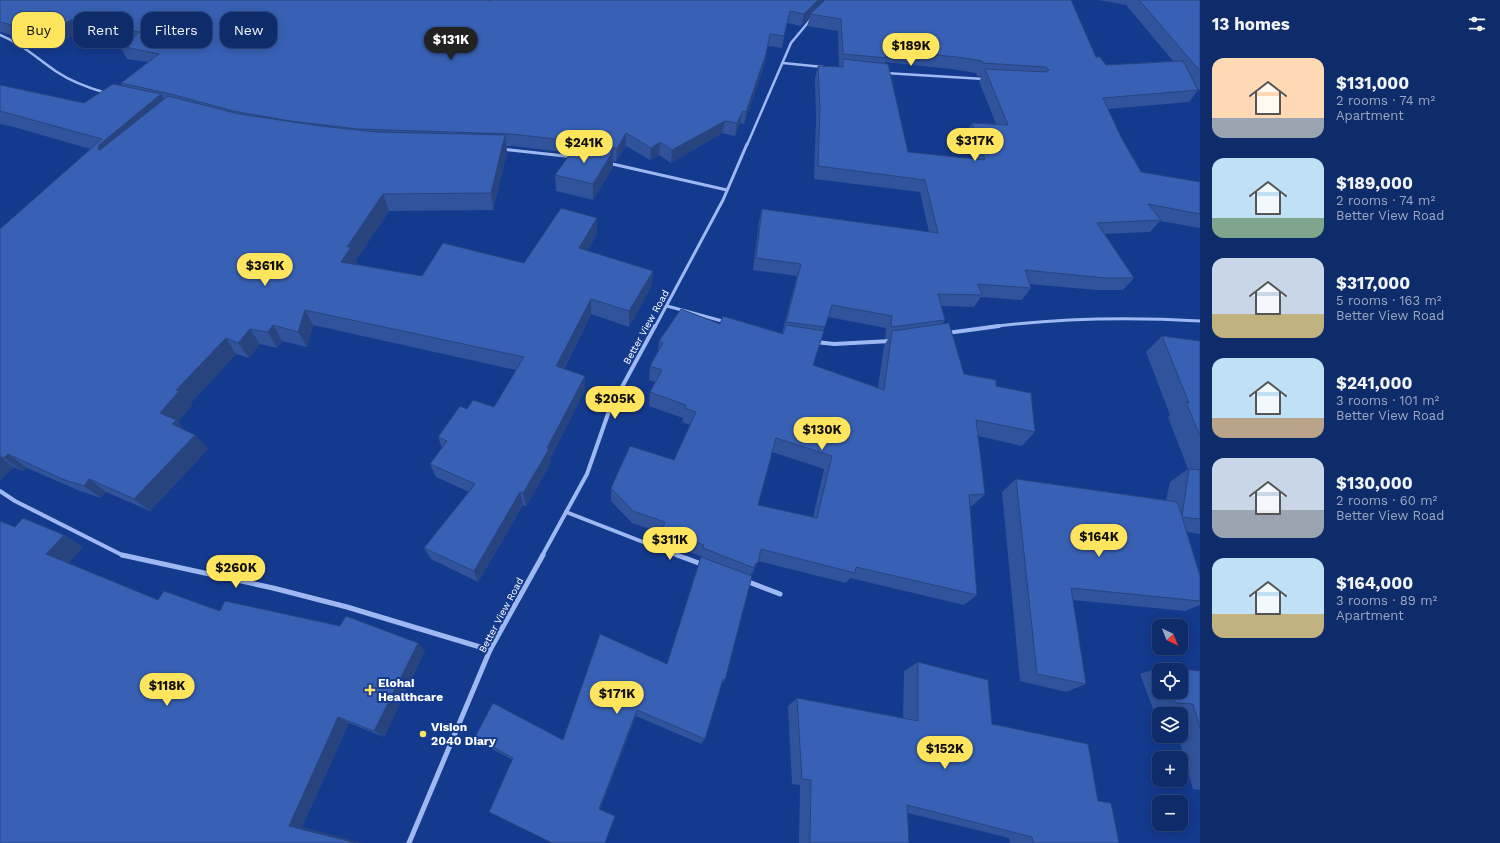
<!DOCTYPE html>
<html lang="en">
<head>
<meta charset="utf-8">
<style>
  body { margin:0; font-family:"Work Sans",sans-serif; background:#183470; color:#f1f3f6; height:100vh; display:flex; flex-direction:column; font-size:15px; white-space:nowrap }
  * { box-sizing:border-box; margin:0 }
  p { font-size:13px; color:#9ba7c1 }
  .icon { flex:none; width:22px; height:22px; fill:none; stroke:currentColor; stroke-width:2; stroke-linecap:round; stroke-linejoin:round }
  .map { position:relative; flex:1; overflow:hidden }
  .details { display:flex; flex-direction:column; background:#0f2c6a; width:300px }
  .details>* { flex:none }
  .hud { position:absolute; left:12px; top:12px; width:380px; height:36px; display:flex; gap:8px }
  .needle { width:26px; rotate:137deg }
  .buttons { position:absolute; left:1152px; top:619px; display:grid; gap:8px }
  .buttons a { display:grid; place-items:center; width:36px; height:36px; border-radius:8px; background:#0f2c6a; box-shadow:0 2px 10px #0003,0 0 0 1px #2f487e; font-size:20px }
  .price { position:absolute; translate:-50% -34px; padding:0 9px; border-radius:14px; background:#ffe45e; color:#111; font-size:13px; line-height:26px; filter:drop-shadow(0 1px 2px #0008) }
  .price::after { content:''; position:absolute; left:50%; top:24px; width:12px; height:9px; margin-left:-6px; background:inherit; clip-path:polygon(0 0,100% 0,50% 100%) }
  .price.active { background:#222; color:#fff }
  ul { padding:0; list-style:none }
  li { display:flex; align-items:center; gap:12px; height:100px; padding:0 12px }
  li span { display:grid; place-items:center; flex:none; width:112px; height:80px; border-radius:12px; color:#555 }
  li>.icon { margin-inline-start:auto }
  span .icon { width:48px; height:48px; fill:#fffc; stroke-width:1 }
  li b { font-size:17px }
  h2 { display:flex; justify-content:space-between; align-items:center; height:48px; padding:0 12px; font-size:17px }
  .pill { padding:0 14px; border-radius:12px; background:#0f2c6a; box-shadow:0 2px 10px #0003,0 0 0 1px #2f487e; font-size:14px; line-height:36px }
  .pill.active { background:#ffe45e; color:#111 }
  main { display:flex; flex:1; min-height:0 }
  .map>svg:first-child { display:block }
  .lines { fill:none; stroke-linecap:round; stroke-linejoin:round }
  .street-far3 { stroke:#9eb9f1; stroke-width:2.5 }
  .street-far2 { stroke:#9eb9f1; stroke-width:3 }
  .street-far1 { stroke:#9eb9f1; stroke-width:4 }
  .street { stroke:#9eb9f1; stroke-width:5 }
  .wall { fill:#30539c; fill-rule:evenodd }
  .shaded-wall { fill:#27447f }
  .building { fill:#3861b5; stroke:#27447f; fill-rule:evenodd }
  .poi-dot { fill:#ffe45e; stroke:#143a8e; stroke-width:1.5 }
  .labels { text-anchor:middle; dominant-baseline:central; stroke-width:4; stroke-linejoin:round; paint-order:stroke }
  .street-label { font-size:10px; fill:#fff; stroke:#143a8e }
  .near-poi-label { font-size:12px; font-weight:bold; fill:#fff; stroke:#143a8e; text-anchor:start }
</style>
</head>
<body>
<main>
<div class="map">
<svg width="1200" height="843" viewBox="0 0 1200 843">
  <rect width="100%" height="100%" fill="#143a8e"/>
  <g class="lines">
    <!-- street-far3 -->
    <g class="street-far3">
      <path d="M 0,35 C 22,44 38,59 57,72 C 72,82 89,88 106,93"/>
      <path d="M 783,63 L 823,67"/>
      <path d="M 885,73 L 984,79"/>
      <path d="M 747,145 L 791,43 L 811,19"/>
    </g>
    <!-- street-far2 -->
    <g class="street-far2">
      <path d="M 501,149 L 574,157"/>
      <path d="M 608,163 L 727,190"/>
      <path d="M 667,306 L 726,322"/>
      <path d="M 655,327 L 723,200 L 747,144"/>
      <path d="M 990,327 C 1060,318 1130,317 1200,321"/>
    </g>
    <!-- street-far1 -->
    <g class="street-far1">
      <path d="M 947,333 L 999,326"/>
      <path d="M 816,342 L 834,344 L 891,341"/>
      <path d="M 0,491 L 15,501 L 124,556"/>
      <path d="M 566,512 L 679,556"/>
      <path d="M 542,556 L 587,474 L 609,411 L 655,326"/>
    </g>
    <!-- street -->
    <g class="street">
      <path d="M 122,555 L 273,588 L 347,607 L 490,650"/>
      <path d="M 677,555 L 704,565"/>
      <path d="M 746,581 L 780,594"/>
      <path d="M 409,843 L 490,650 L 543,555"/>
    </g>
  </g>
  <!-- wall -->
  <g class="wall">
    <path d="M 0,0 L 1071,0 L 1096,57 L 1106,65 L 1173,61 L 1126,5 L 1099,0 L 1200,0 L 1200,90 L 1198,90 L 1189,102 L 1108,109 L 1121,137 L 1141,172 L 1200,182 L 1200,228 L 1160,221 L 1150,232 L 1105,234 L 1134,278 L 1123,290 L 1096,290 L 1029,284 L 1031,288 L 1022,300 L 981,297 L 974,307 L 941,306 L 945,320 L 942,324 L 964,374 L 996,386 L 1035,432 L 1022,446 L 978,436 L 985,494 L 972,506 L 970,506 L 977,595 L 964,605 L 850,578 L 846,583 L 758,561 L 752,574 L 751,573 L 751,575 L 725,680 L 721,685 L 705,739 L 701,744 L 636,716 L 600,809 L 605,843 L 513,760 L 479,742 L 475,737 L 563,740 L 667,664 L 701,556 L 660,542 L 662,533 L 632,523 L 611,501 L 611,488 L 674,460 L 690,425 L 682,422 L 683,418 L 649,406 L 650,392 L 655,382 L 649,380 L 650,366 L 658,352 L 659,341 L 720,324 L 782,333 L 797,276 L 753,270 L 759,221 L 762,209 L 929,232 L 920,192 L 814,179 L 816,121 L 815,78 L 818,66 L 841,67 L 841,66 L 839,66 L 838,31 L 807,26 L 810,17 L 801,26 L 787,23 L 782,48 L 768,46 L 764,66 L 744,124 L 740,123 L 735,136 L 722,133 L 671,163 L 659,155 L 650,160 L 626,146 L 616,161 L 613,161 L 613,167 L 593,200 L 556,191 L 555,175 L 571,153 L 513,146 L 506,146 L 507,152 L 493,210 L 389,211 L 356,260 L 357,263 L 356,264 L 422,276 L 524,263 L 597,234 L 587,251 L 653,271 L 651,287 L 629,327 L 591,314 L 564,369 L 585,376 L 585,390 L 550,459 L 551,463 L 526,506 L 523,505 L 478,582 L 431,559 L 424,548 L 469,492 L 436,477 L 430,464 L 442,448 L 438,437 L 467,409 L 494,407 L 516,370 L 313,325 L 307,347 L 282,341 L 277,348 L 260,344 L 249,358 L 236,354 L 190,404 L 192,405 L 178,422 L 185,430 L 195,435 L 208,449 L 150,511 L 106,492 L 101,498 L 80,491 L 27,468 L 23,471 L 14,467 L 0,480 L 0,229 L 90,149 L 14,127 L 0,124 L 0,85 L 84,103 L 122,86 L 121,83 L 148,62 L 127,59 L 120,46 L 128,40 L 79,32 L 55,46 L 0,32 ZM 885,62 L 951,69 L 976,73 L 977,76 L 982,76 L 979,81 L 996,124 L 972,123 L 966,135 L 974,159 L 908,152 L 885,63 ZM 828,317 L 886,328 L 885,339 L 888,339 L 884,346 L 878,388 L 813,365 ZM 772,452 L 824,469 L 813,517 L 758,505 Z"/>
    <path d="M 1162,336 L 1200,341 L 1200,534 L 1187,532 L 1200,576 L 1200,605 L 1185,611 L 1073,600 L 1086,684 L 1066,692 L 1020,681 L 1002,492 L 1016,479 L 1166,500 L 1170,482 L 1188,469 L 1168,417 L 1170,415 L 1146,352 Z"/>
    <path d="M 15,527 L 64,535 L 83,547 L 68,563 L 158,600 L 220,611 L 425,651 L 384,737 L 349,723 L 302,827 L 0,843 Z"/>
    <path d="M 918,662 L 992,724 L 1098,801 L 1119,843 L 1010,843 L 1009,838 L 908,813 L 909,843 L 799,843 L 800,785 L 792,784 L 788,706 L 797,698 L 903,718 L 904,671 Z"/>
    <path d="M 1161,667 L 1200,671 L 1200,790 L 1193,789 L 1178,736 L 1181,736 L 1181,714 L 1171,714 L 1170,711 L 1153,709 L 1140,674 ZM 1159,670 L 1181,670 L 1181,692 L 1159,692 Z"/>
  </g>
  <!-- shaded-wall -->
  <g class="shaded-wall">
    <path d="M 818,0 L 828,0 L 810,14 L 810,17 L 801,26 L 804,14 Z"/>
    <path d="M 71,20 L 79,32 L 55,46 L 47,34 Z"/>
    <path d="M 770,34 L 764,66 L 744,124 L 746,112 Z"/>
    <path d="M 161,94 L 170,110 L 110,162 L 98,149 L 99,145 Z"/>
    <path d="M 743,111 L 740,123 L 735,136 L 737,123 Z"/>
    <path d="M 725,121 L 722,133 L 671,163 L 672,150 Z"/>
    <path d="M 626,133 L 626,146 L 616,161 L 617,149 Z"/>
    <path d="M 505,135 L 507,152 L 493,210 L 491,193 Z"/>
    <path d="M 660,142 L 659,155 L 650,160 L 651,148 Z"/>
    <path d="M 613,151 L 613,167 L 593,200 L 593,184 Z"/>
    <path d="M 383,194 L 389,211 L 356,260 L 357,263 L 348,278 L 341,262 L 347,247 Z"/>
    <path d="M 597,218 L 597,234 L 579,264 L 579,248 Z"/>
    <path d="M 653,271 L 651,287 L 629,327 L 629,311 Z"/>
    <path d="M 591,299 L 591,314 L 557,381 L 556,366 Z"/>
    <path d="M 305,310 L 313,325 L 307,347 L 298,332 Z"/>
    <path d="M 273,325 L 282,341 L 277,348 L 268,332 Z"/>
    <path d="M 250,329 L 260,344 L 249,358 L 238,343 Z"/>
    <path d="M 226,338 L 236,354 L 190,404 L 192,405 L 178,422 L 189,434 L 185,438 L 160,413 L 176,390 Z"/>
    <path d="M 585,376 L 585,390 L 550,459 L 551,463 L 526,506 L 523,493 Z"/>
    <path d="M 195,435 L 208,449 L 150,511 L 134,499 Z"/>
    <path d="M 8,454 L 27,468 L 23,471 L 4,458 Z"/>
    <path d="M 0,457 L 14,467 L 0,480 Z"/>
    <path d="M 89,479 L 106,492 L 101,498 L 84,486 Z"/>
    <path d="M 520,492 L 523,505 L 478,582 L 474,571 Z"/>
    <path d="M 64,535 L 83,547 L 66,566 L 46,554 Z"/>
    <path d="M 418,643 L 425,651 L 384,737 L 374,731 Z"/>
    <path d="M 637,710 L 636,716 L 599,811 L 599,809 Z"/>
    <path d="M 338,717 L 349,723 L 302,827 L 362,843 L 356,843 L 289,826 Z"/>
  </g>
  <!-- building -->
  <g class="building">
    <path d="M 0,0 L 487,0 L 490,1 L 490,0 L 818,0 L 804,14 L 790,11 L 784,36 L 770,34 L 766,54 L 746,112 L 743,111 L 737,123 L 725,121 L 672,150 L 660,142 L 651,148 L 626,133 L 617,149 L 581,142 L 512,134 L 358,129 L 290,121 L 233,111 L 171,94 L 121,83 L 159,54 L 120,46 L 140,32 L 71,20 L 47,34 L 0,22 Z"/>
    <path d="M 825,0 L 1071,0 L 1096,57 L 1100,57 L 1106,65 L 1183,61 L 1198,90 L 1103,98 L 1121,137 L 1141,172 L 1200,182 L 1200,214 L 1148,204 L 1161,220 L 1097,223 L 1134,278 L 1106,278 L 1025,270 L 1031,288 L 978,284 L 982,295 L 938,294 L 945,320 L 891,327 L 892,316 L 832,305 L 825,327 L 786,322 L 801,264 L 756,258 L 762,209 L 938,233 L 925,180 L 818,166 L 820,108 L 818,66 L 843,67 L 843,59 L 888,64 L 908,152 L 985,160 L 972,123 L 1008,125 L 985,69 L 1046,72 L 1049,70 L 1046,67 L 983,63 L 982,61 L 957,57 L 884,50 L 887,58 L 843,54 L 841,19 L 810,14 Z"/>
    <path d="M 1139,0 L 1200,0 L 1200,71 Z"/>
    <path d="M 113,84 L 161,94 L 99,145 L 98,149 L 100,150 L 168,96 L 239,114 L 320,126 L 376,132 L 505,135 L 491,193 L 383,194 L 347,247 L 351,247 L 341,262 L 422,276 L 443,243 L 524,263 L 561,208 L 597,218 L 579,248 L 653,271 L 629,311 L 591,299 L 556,366 L 585,376 L 547,448 L 549,449 L 523,493 L 520,492 L 474,571 L 424,548 L 475,484 L 430,464 L 447,441 L 438,437 L 460,406 L 467,409 L 473,400 L 494,407 L 524,357 L 305,310 L 298,332 L 273,325 L 268,332 L 250,329 L 238,343 L 226,338 L 176,390 L 179,391 L 160,413 L 176,420 L 172,424 L 195,435 L 134,499 L 89,479 L 84,486 L 62,479 L 8,454 L 4,458 L 0,456 L 0,229 L 102,139 L 0,111 L 0,85 L 84,103 Z"/>
    <path d="M 577,144 L 613,151 L 593,184 L 555,175 Z"/>
    <path d="M 681,309 L 720,324 L 723,316 L 783,334 L 786,325 L 824,331 L 813,365 L 884,390 L 892,331 L 949,323 L 964,374 L 996,380 L 996,386 L 1031,393 L 1035,432 L 976,420 L 985,494 L 969,495 L 977,595 L 856,567 L 855,573 L 761,549 L 758,563 L 756,563 L 754,568 L 703,548 L 704,545 L 662,530 L 665,522 L 633,511 L 611,488 L 630,446 L 674,460 L 696,412 L 685,408 L 686,405 L 650,392 L 662,370 L 650,366 L 663,343 L 659,341 ZM 776,438 L 832,456 L 817,518 L 758,505 Z"/>
    <path d="M 1162,336 L 1200,341 L 1200,436 L 1186,402 L 1189,403 Z"/>
    <path d="M 1189,469 L 1200,470 L 1200,519 L 1182,517 L 1200,576 L 1200,601 L 1071,588 L 1086,684 L 1037,674 L 1016,479 L 1177,502 L 1182,516 Z"/>
    <path d="M 23,518 L 64,535 L 46,554 L 158,600 L 164,591 L 220,611 L 225,601 L 340,626 L 346,616 L 418,643 L 374,731 L 338,717 L 289,826 L 356,843 L 0,843 L 0,521 L 15,527 Z"/>
    <path d="M 701,557 L 752,576 L 725,680 L 723,679 L 705,739 L 637,710 L 599,809 L 615,816 L 605,843 L 552,843 L 489,812 L 513,758 L 475,737 L 493,703 L 563,740 L 600,634 L 667,664 Z"/>
    <path d="M 918,662 L 988,680 L 992,724 L 1088,744 L 1098,801 L 1111,803 L 1119,843 L 1033,843 L 1032,837 L 907,805 L 909,843 L 810,843 L 811,780 L 802,779 L 797,698 L 918,721 Z"/>
    <path d="M 1161,667 L 1200,671 L 1200,728 L 1193,704 L 1175,703 L 1171,692 L 1181,692 L 1181,670 L 1162,670 Z"/>
  </g>
  <!-- markers -->
  <g class="poi-dot">
    <path d="M368 684h4v4h4v4h-4v4h-4v-4h-4v-4h4z"/>
    <circle cx="423" cy="734" r="4"/>
  </g>
  <g class="labels">
    <!-- street labels -->
    <g class="street-label">
      <text transform="translate(646 327) rotate(-61)">Better View Road</text>
      <text transform="translate(501 615) rotate(-62)">Better View Road</text>
    </g>
    <!-- near-poi labels -->
    <g class="near-poi-label">
      <text x="378" y="683">Elohai<tspan x="378" dy="14">Healthcare</tspan></text>
      <text x="431" y="727">Vision<tspan x="431" dy="14">2040 Diary</tspan></text>
    </g>
  </g>
</svg>
<div class="buttons">
<a><svg class="needle" viewBox="-14 -14 28 28"><path d="M0-13l5 13h-10z" fill="#e53935"/><path d="M0 13l5-13h-10z" fill="#9ba7c1"/></svg></a>
<a><svg class="icon" aria-label="locate" viewBox="0 0 24 24"><circle cx="12" cy="12" r="6"/><path d="M12 2v4M12 18v4M2 12h4M18 12h4"/></svg></a>
<a><svg class="icon" aria-label="layers" viewBox="0 0 24 24"><path d="M12 4l9 5-9 5-9-5zM3 14l9 5 9-5"/></svg></a>
<a>+</a>
<a>−</a>
</div>
<b class="price active" style="left:451px;top:61px">$131K</b>
<b class="price" style="left:911px;top:67px">$189K</b>
<b class="price" style="left:975px;top:162px">$317K</b>
<b class="price" style="left:584px;top:164px">$241K</b>
<b class="price" style="left:265px;top:287px">$361K</b>
<b class="price" style="left:615px;top:420px">$205K</b>
<b class="price" style="left:822px;top:451px">$130K</b>
<b class="price" style="left:1099px;top:558px">$164K</b>
<b class="price" style="left:670px;top:561px">$311K</b>
<b class="price" style="left:236px;top:589px">$260K</b>
<b class="price" style="left:167px;top:707px">$118K</b>
<b class="price" style="left:617px;top:715px">$171K</b>
<b class="price" style="left:945px;top:770px">$152K</b>
<div class="hud">
<a class="pill active">Buy</a>
<a class="pill">Rent</a>
<a class="pill">Filters</a>
<a class="pill">New</a>
</div>
</div>
<section class="details">
<h2>13 homes<svg class="icon" aria-label="filters" viewBox="0 0 24 24"><path d="M4 7h16M4 17h16"/><circle cx="9" cy="7" r="2"/><circle cx="15" cy="17" r="2"/></svg></h2>
<ul>
<li><span style="background:linear-gradient(#ffd9b3 75%,#9aa5b1 0)"><svg class="icon" aria-label="home" viewBox="0 0 24 24"><path d="M3 11l9-7 9 7M6 9v11h12V9"/></svg></span><div><b>$131,000</b><p>2 rooms · 74 m²</p><p>Apartment</p></div></li>
<li><span style="background:linear-gradient(#bfe0f5 75%,#7fa58c 0)"><svg class="icon" aria-label="home" viewBox="0 0 24 24"><path d="M3 11l9-7 9 7M6 9v11h12V9"/></svg></span><div><b>$189,000</b><p>2 rooms · 74 m²</p><p>Better View Road</p></div></li>
<li><span style="background:linear-gradient(#c9d6e8 70%,#c2b280 0)"><svg class="icon" aria-label="home" viewBox="0 0 24 24"><path d="M3 11l9-7 9 7M6 9v11h12V9"/></svg></span><div><b>$317,000</b><p>5 rooms · 163 m²</p><p>Better View Road</p></div></li>
<li><span style="background:linear-gradient(#bfe0f5 75%,#b9a48a 0)"><svg class="icon" aria-label="home" viewBox="0 0 24 24"><path d="M3 11l9-7 9 7M6 9v11h12V9"/></svg></span><div><b>$241,000</b><p>3 rooms · 101 m²</p><p>Better View Road</p></div></li>
<li><span style="background:linear-gradient(#c9d6e8 65%,#9aa5b1 0)"><svg class="icon" aria-label="home" viewBox="0 0 24 24"><path d="M3 11l9-7 9 7M6 9v11h12V9"/></svg></span><div><b>$130,000</b><p>2 rooms · 60 m²</p><p>Better View Road</p></div></li>
<li><span style="background:linear-gradient(#bfe0f5 70%,#c2b280 0)"><svg class="icon" aria-label="home" viewBox="0 0 24 24"><path d="M3 11l9-7 9 7M6 9v11h12V9"/></svg></span><div><b>$164,000</b><p>3 rooms · 89 m²</p><p>Apartment</p></div></li>
</ul>
</section>
</main>
</body>
</html>
